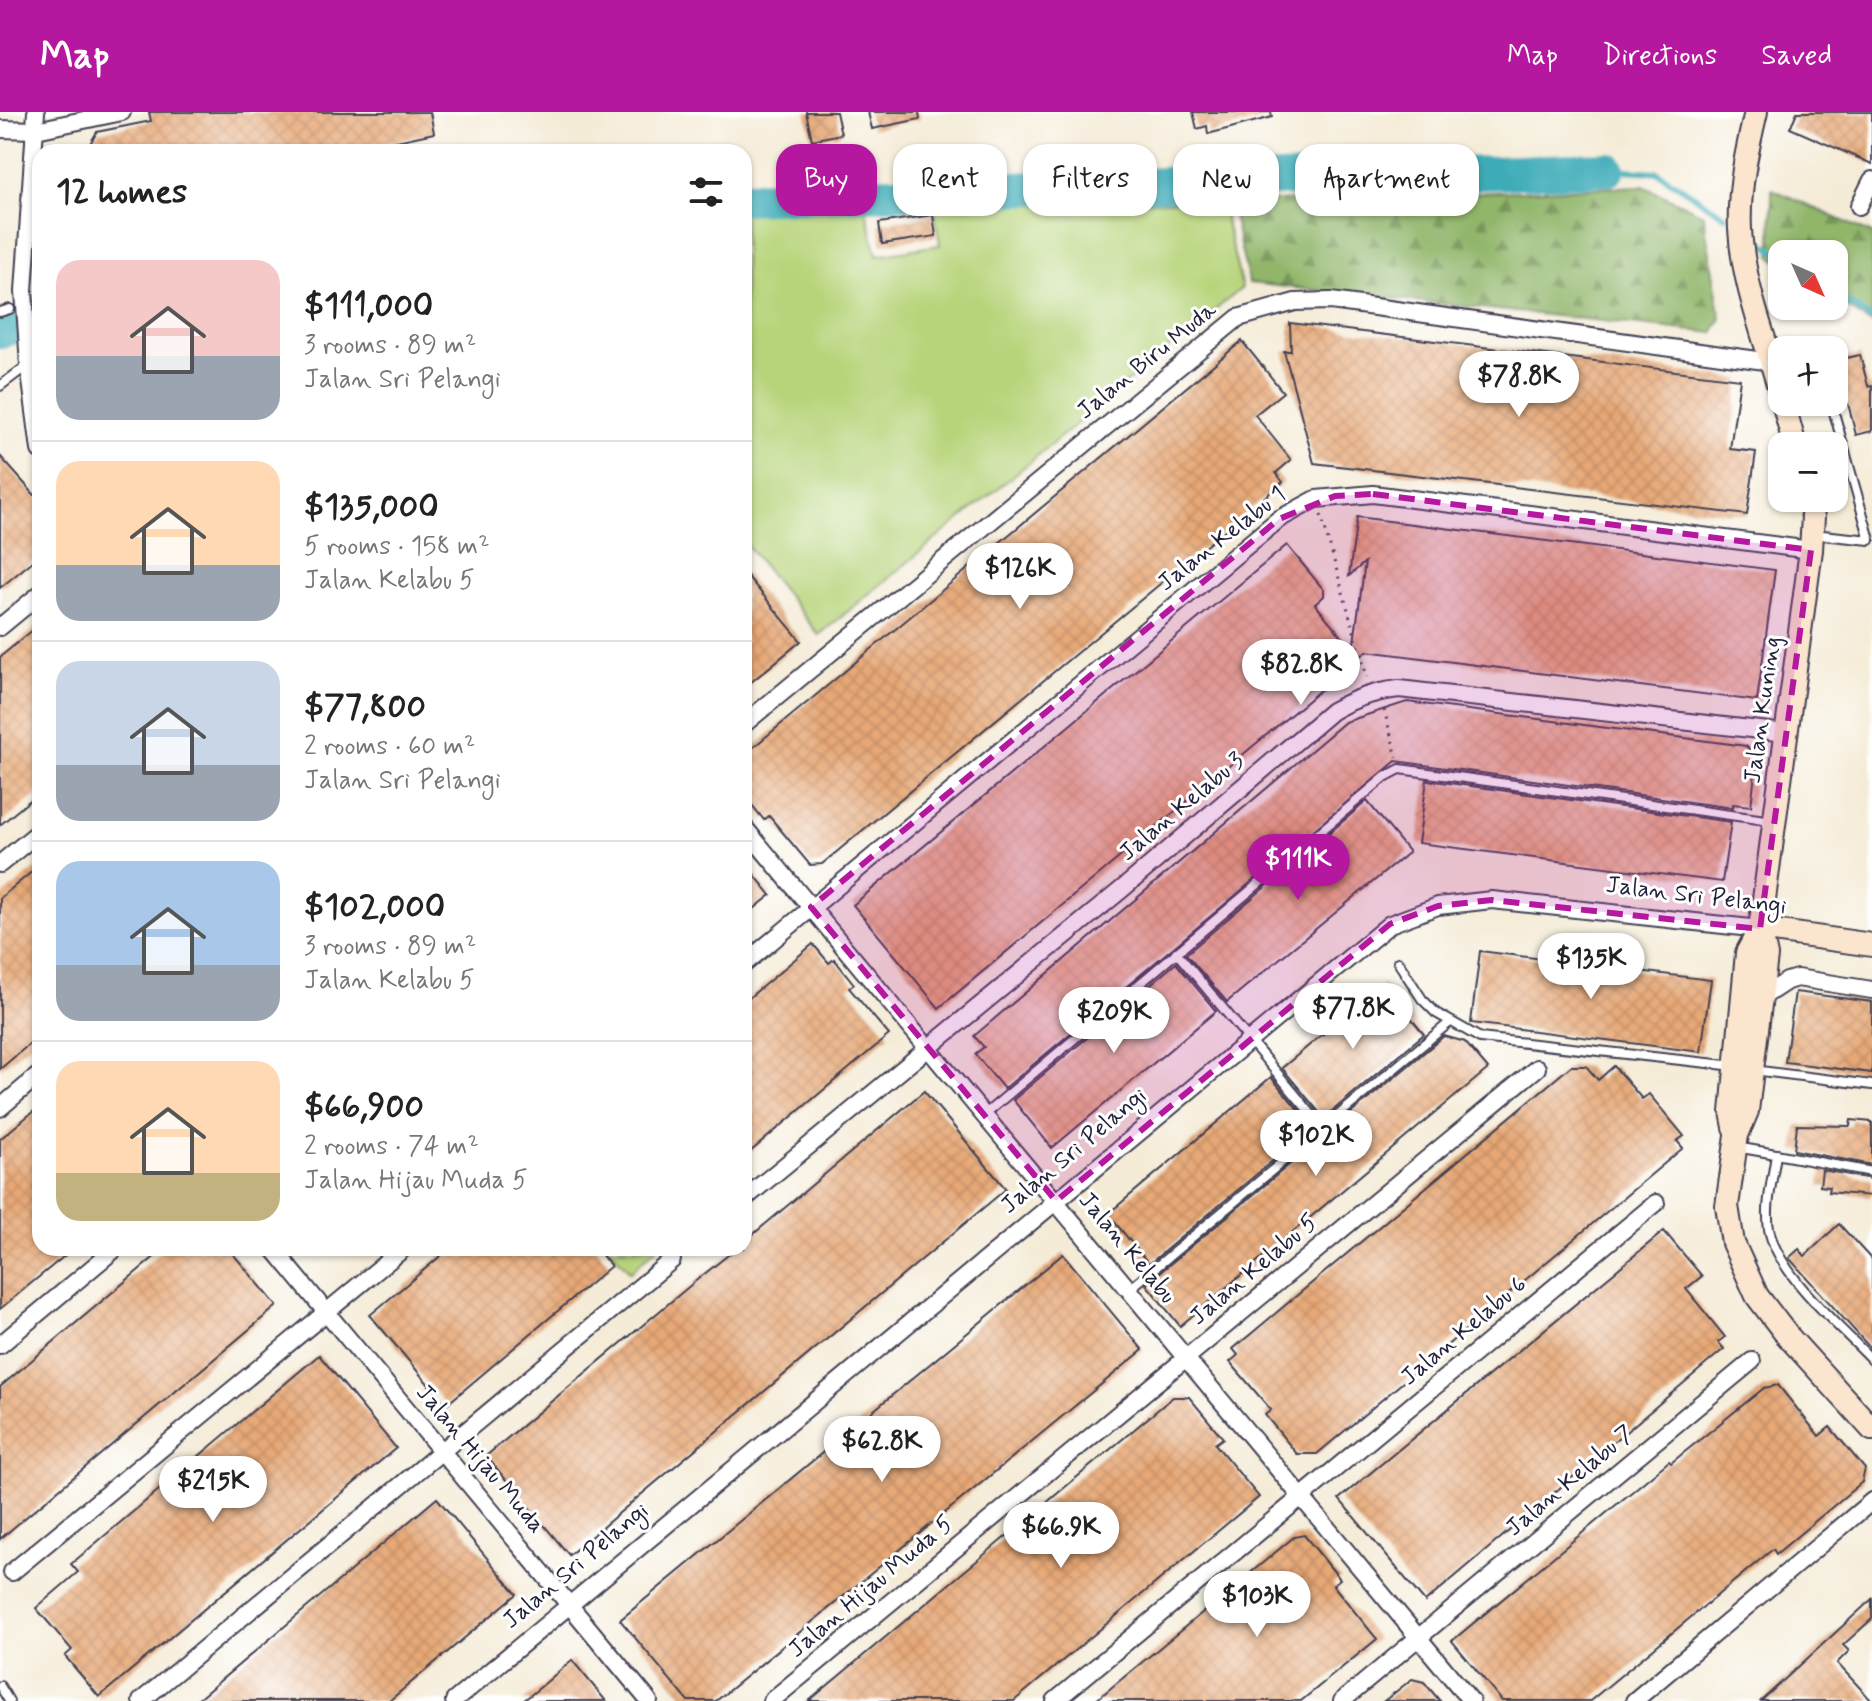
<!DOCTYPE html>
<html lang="en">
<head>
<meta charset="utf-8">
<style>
  body { margin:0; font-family:Mynerve,sans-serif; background:#f6f6f6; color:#222; height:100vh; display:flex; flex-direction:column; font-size:30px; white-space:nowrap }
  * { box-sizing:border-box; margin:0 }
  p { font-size:26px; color:#767676 }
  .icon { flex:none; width:44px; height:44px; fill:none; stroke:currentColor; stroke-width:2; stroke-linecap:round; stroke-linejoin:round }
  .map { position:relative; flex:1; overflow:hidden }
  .panel { position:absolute; left:32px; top:32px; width:720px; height:1112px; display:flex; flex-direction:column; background:#fff; border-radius:24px; box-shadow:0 2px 6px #0004 }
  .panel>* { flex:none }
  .guide { position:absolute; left:776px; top:32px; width:760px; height:72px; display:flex; gap:16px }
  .needle { width:52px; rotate:135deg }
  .controls { position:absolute; left:1768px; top:128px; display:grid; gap:16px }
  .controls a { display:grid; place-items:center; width:80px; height:80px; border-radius:16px; background:#fff; box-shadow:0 2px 6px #0004; font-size:40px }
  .price { position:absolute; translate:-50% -68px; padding:0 18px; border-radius:28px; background:#fff; color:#222; font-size:26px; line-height:52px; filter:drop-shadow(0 2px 4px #0008) }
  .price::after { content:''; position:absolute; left:50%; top:48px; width:24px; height:18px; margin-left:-12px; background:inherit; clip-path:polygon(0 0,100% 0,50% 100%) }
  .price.selected { background:#b5179e; color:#fff }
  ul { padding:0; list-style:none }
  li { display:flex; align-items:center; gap:24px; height:200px; padding:0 24px }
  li+li { border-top:2px solid #e0e0e0 }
  li span { display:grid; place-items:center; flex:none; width:224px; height:160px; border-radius:24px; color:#555 }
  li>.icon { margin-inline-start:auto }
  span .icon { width:96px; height:96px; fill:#fffc; stroke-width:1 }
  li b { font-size:34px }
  h2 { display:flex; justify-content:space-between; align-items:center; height:96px; padding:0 24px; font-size:34px }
  .pill { padding:0 28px; border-radius:24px; background:#fff; box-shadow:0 2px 6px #0004; font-size:28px; line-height:72px }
  .pill.selected { background:#b5179e; color:#fff }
  header { display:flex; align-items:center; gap:48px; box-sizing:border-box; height:112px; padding:0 40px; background:#b5179e; color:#fff }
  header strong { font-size:38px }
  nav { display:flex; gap:44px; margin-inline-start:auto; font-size:28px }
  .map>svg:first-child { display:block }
  .grass { fill:#b7d47a; stroke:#6c7b5a; stroke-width:2 }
  .forest { fill:url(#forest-firs); stroke:#5a6c52; stroke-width:2 }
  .park { fill:url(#park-tufts); stroke:#6c7b5a; stroke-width:2 }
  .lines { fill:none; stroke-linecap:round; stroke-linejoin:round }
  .stream { stroke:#3cacb8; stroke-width:6 }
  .river { stroke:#3cacb8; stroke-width:34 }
  .building { fill:url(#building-cross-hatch) }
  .lane-casing { stroke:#424053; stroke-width:12 }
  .street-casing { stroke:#424053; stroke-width:20 }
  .secondary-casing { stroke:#424053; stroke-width:26 }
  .path { stroke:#424053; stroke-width:3; stroke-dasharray:2 6; stroke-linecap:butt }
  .lane { stroke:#fff; stroke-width:8 }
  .street { stroke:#fff; stroke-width:16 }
  .secondary { stroke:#fbe5cf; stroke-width:22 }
  .marked { fill:#b5179e; fill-opacity:0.2; stroke:#b5179e; stroke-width:6; stroke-dasharray:16 10; stroke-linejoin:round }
  .labels { text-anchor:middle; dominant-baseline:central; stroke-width:6; stroke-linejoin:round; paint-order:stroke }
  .street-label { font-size:24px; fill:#22223b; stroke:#fff }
</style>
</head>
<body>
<header>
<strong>Map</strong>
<nav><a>Map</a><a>Directions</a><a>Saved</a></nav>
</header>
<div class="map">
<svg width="1872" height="1589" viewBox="0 0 1872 1589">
  <defs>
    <pattern id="forest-firs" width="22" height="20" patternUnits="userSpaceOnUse" patternTransform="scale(2)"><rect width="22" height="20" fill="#91b66a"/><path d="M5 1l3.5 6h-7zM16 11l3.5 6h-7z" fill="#769458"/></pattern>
    <pattern id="park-tufts" width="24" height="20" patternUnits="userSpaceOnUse" patternTransform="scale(2)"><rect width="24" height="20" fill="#b7d47a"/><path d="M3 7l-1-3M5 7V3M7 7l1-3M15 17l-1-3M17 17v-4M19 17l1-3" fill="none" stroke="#9db66a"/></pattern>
    <pattern id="building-cross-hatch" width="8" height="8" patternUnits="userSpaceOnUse" patternTransform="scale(2)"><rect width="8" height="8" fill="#e7a876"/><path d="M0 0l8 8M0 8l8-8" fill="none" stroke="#c69067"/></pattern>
  </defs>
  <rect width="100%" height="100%" fill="#fff"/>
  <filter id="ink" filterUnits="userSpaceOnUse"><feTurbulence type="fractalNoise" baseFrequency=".0125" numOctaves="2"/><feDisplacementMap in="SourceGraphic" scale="16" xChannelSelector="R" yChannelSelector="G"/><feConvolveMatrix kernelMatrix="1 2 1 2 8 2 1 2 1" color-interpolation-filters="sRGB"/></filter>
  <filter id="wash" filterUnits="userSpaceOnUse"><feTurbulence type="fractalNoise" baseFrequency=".006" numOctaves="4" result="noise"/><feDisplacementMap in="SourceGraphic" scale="32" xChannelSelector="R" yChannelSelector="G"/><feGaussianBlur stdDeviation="1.8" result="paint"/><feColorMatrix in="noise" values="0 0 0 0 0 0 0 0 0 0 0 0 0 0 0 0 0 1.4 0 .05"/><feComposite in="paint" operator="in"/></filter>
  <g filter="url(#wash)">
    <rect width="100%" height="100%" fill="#f5ecd8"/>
    <!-- grass -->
    <path class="grass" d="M 933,87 L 1221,90 L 1242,176 L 819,523 L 744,430 L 744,98 L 865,94 L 877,143 L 940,133 Z"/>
    <!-- forest -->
    <g class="forest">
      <path d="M 1643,74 L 1703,102 L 1721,206 L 1713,221 L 1249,171 L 1230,91 Z"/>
      <path d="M 1772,77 L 1872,122 L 1872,212 L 1834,187 L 1834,142 L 1782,142 L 1782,152 L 1771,144 Z"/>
    </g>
    <!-- park -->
    <path class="park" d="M 609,1136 L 657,1136 L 630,1160 Z"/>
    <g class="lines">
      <!-- stream -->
      <g class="stream">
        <path d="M 1608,57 L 1657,60 L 1725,104"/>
        <path d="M 1756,126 L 1782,144"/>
        <path d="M 1834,181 L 1872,208"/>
      </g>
      <!-- river -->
      <g class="river">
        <path d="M 744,86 L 1608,57"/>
        <path d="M 0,220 L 40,203"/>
      </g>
    </g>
    <g id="blocks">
      <!-- building -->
      <g class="building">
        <path d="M 149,0 L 430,0 L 434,21 L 345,40 L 85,40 L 97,20 L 151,9 Z"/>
        <path d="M 806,0 L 836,0 L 841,22 L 812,28 Z"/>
        <path d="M 868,0 L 919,0 L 920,7 L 872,17 Z"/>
        <path d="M 1193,0 L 1271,0 L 1272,5 L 1208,22 L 1207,14 L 1197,17 Z"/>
        <path d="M 1797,0 L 1872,0 L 1872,52 L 1790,16 Z"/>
        <path d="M 933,103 L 936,124 L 882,132 L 879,111 Z"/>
        <path d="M 1290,211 L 1740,267 L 1730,337 L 1756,340 L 1747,403 L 1314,351 L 1284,239 L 1291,239 Z"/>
        <path d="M 1242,229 L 1283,280 L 1255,303 L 1291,348 L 1276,361 L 1283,370 L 822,752 L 810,753 L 769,704 L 764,708 L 744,683 L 744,643 Z"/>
        <path d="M 1860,243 L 1868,274 L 1872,273 L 1872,319 L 1856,323 L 1837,248 Z"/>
        <path d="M 0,344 L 40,389 L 40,443 L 0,476 Z"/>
        <path d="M 1357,405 L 1775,458 L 1757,589 L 1367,539 L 939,896 L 853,793 L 1287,433 L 1324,478 L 1324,484 L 1315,492 L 1353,538 L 1365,450 L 1349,464 Z"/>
        <path d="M 744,460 L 801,529 L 744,576 Z"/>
        <path d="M 40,512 L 40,680 L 0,713 L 0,545 Z"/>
        <path d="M 1407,590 L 1746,634 L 1757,646 L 1751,694 L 1733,692 L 1733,696 L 1396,649 L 1004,977 L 975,942 L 984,935 L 974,924 L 1345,610 Z"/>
        <path d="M 1427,668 L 1731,710 L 1722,770 L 1418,731 Z"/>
        <path d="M 1367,689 L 1409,740 L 1227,890 L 1186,842 Z"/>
        <path d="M 744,750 L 771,783 L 744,805 Z"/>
        <path d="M 40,753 L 40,923 L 0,957 L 0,786 Z"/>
        <path d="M 813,832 L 829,851 L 834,847 L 854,872 L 849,876 L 889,923 L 744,1045 L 744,890 Z"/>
        <path d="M 1480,839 L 1711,868 L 1701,940 L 1471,911 Z"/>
        <path d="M 1176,851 L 1216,899 L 1052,1036 L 1013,988 Z"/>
        <path d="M 1383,872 L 1424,922 L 1324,1006 L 1282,956 Z"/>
        <path d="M 1795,880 L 1872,890 L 1872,961 L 1785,950 Z"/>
        <path d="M 1444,924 L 1465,930 L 1488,957 L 1180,1214 L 1146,1172 Z"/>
        <path d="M 1571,954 L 1586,954 L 1598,968 L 1614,954 L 1642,987 L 1649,982 L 1684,1024 L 1677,1029 L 1683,1036 L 1317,1342 L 1297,1342 L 1265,1303 L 1271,1298 L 1230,1250 L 1238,1243 L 1233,1237 Z"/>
        <path d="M 1271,965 L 1313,1015 L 1149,1152 L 1108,1102 Z"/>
        <path d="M 924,979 L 1006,1077 L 569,1443 L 486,1344 L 698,1167 L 737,1136 L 744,1136 L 744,1130 Z"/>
        <path d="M 40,994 L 40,1136 L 74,1136 L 0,1197 L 0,1027 Z"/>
        <path d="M 1851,1008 L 1872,1010 L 1872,1053 L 1794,1038 L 1797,1013 L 1850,1014 Z"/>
        <path d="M 1822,1058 L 1872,1067 L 1872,1084 L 1828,1080 L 1829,1075 L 1820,1074 Z"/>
        <path d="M 1839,1112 L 1872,1148 L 1872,1238 L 1789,1146 L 1799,1137 L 1805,1144 Z"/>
        <path d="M 1664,1119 L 1702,1164 L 1686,1177 L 1725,1225 L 1718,1230 L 1724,1237 L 1425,1490 L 1339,1387 Z"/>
        <path d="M 165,1136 L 228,1136 L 277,1194 L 0,1427 L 0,1275 Z"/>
        <path d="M 450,1136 L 596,1136 L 611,1154 L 446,1293 L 370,1203 Z"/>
        <path d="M 1063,1142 L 1143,1238 L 716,1589 L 688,1589 L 620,1508 Z"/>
        <path d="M 319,1243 L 396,1336 L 99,1585 L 65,1544 L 72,1538 L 36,1496 L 78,1460 L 71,1452 Z"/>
        <path d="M 1778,1273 L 1819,1324 L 1830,1315 L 1865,1357 L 1862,1370 L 1776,1442 L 1773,1437 L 1590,1589 L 1502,1589 L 1452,1529 L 1669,1349 L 1671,1351 L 1764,1276 Z"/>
        <path d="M 1173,1285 L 1189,1285 L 1223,1326 L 1215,1332 L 1259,1385 L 1014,1589 L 809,1589 Z"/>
        <path d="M 437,1386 L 517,1482 L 389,1589 L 196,1589 Z"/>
        <path d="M 1304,1423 L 1340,1467 L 1333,1473 L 1377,1527 L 1301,1589 L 1095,1589 L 1294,1425 Z"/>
        <path d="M 1872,1487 L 1872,1507 L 1843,1533 L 1849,1539 L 1837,1551 L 1872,1589 L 1761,1589 Z"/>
        <path d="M 572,1548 L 606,1589 L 523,1589 L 543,1573 Z"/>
        <path d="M 1412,1567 L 1424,1570 L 1440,1589 L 1384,1589 Z"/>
      </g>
    </g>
  </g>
  <g filter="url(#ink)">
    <use href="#blocks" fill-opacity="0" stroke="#424053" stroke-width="2"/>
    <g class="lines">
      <defs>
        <g id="lane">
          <path d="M 0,200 L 10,197"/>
          <path d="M 0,274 L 28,253"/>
          <path d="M 1813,422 L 1870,428 L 1831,290"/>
          <path d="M 1176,840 L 1323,1016"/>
          <path d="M 1398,850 L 1422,887 L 1436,901 L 1480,926 L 1735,954"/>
          <path d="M 1753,958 L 1872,973"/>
          <path d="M 984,1003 L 1385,665 L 1400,657 L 1773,709"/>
          <path d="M 1736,1035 L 1776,1042"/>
          <path d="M 1872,1060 L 1776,1042 C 1773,1066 1765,1093 1769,1117 C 1777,1162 1841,1215 1872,1248"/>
          <path d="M 1131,1176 L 1449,911"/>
          <path d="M 0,1574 L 9,1589"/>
        </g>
        <g id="street">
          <path d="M 36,0 L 24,179 L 29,253 L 40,338"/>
          <path d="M 0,17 L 36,18 L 122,0"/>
          <path d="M 1859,94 L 1872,68"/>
          <path d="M 0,515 L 40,482"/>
          <path d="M 744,612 L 1238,206 L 1295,190 L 1331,189 L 1772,250"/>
          <path d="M 744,715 L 1471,1589"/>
          <path d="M 0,752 L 40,719"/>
          <path d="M 744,852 L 1279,407 L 1316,387 L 1373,382 L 1811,438"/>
          <path d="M 1761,886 L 1787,869 L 1797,866 L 1872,878"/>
          <path d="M 0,996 L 40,962"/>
          <path d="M 744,1087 L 1121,778 L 1332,599 C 1355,586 1374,580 1399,577 L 1786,621"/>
          <path d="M 273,1136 L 649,1589"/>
          <path d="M 0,1233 L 116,1136"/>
          <path d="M 12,1460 L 404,1136"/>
          <path d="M 141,1589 L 672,1148"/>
          <path d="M 454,1589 L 1390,812 L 1438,794 L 1492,788 L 1760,817"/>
          <path d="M 771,1589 L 1537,956"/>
          <path d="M 1055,1589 L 1656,1091"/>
          <path d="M 1342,1589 L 1752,1249"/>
          <path d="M 1634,1589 L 1872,1389"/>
        </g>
        <g id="secondary">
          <path d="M 1756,0 C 1747,38 1738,78 1740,117 C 1743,174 1767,231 1782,286"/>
          <path d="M 1783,290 L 1795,334"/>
          <path d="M 1809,386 L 1813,405 L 1811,438 L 1760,817 L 1766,844 L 1747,999 L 1737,1023 L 1727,1094 L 1733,1131 L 1757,1184 L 1786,1222 L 1872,1317"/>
          <path d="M 1760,817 L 1872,833"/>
          <path d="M 1735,1015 L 1732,1000 L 1747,841 L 1760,817"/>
        </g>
      </defs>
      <!-- lane casing -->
      <use href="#lane" class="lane-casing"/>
      <!-- street casing -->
      <use href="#street" class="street-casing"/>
      <!-- secondary casing -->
      <use href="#secondary" class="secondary-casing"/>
      <!-- path -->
      <g class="path">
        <path d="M 1321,403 L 1367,565"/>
        <path d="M 1384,598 L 1397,645"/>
      </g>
      <!-- lane -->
      <use href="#lane" class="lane"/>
      <!-- street -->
      <use href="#street" class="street"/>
      <!-- secondary -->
      <use href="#secondary" class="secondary"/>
    </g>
  </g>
  <!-- marked area -->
  <path class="marked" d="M 1373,382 L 1811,438 L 1760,817 L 1492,788 L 1438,794 L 1390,812 L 1056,1089 L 811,795 L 1279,407 L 1335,384 Z"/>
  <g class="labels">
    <!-- street labels -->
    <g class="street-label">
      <text transform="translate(1147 249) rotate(-39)">Jalan Biru Muda</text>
      <text transform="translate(1222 427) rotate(-38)">Jalan Kelabu 1</text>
      <text transform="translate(1763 598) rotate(-82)">Jalan Kuning</text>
      <text transform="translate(1182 695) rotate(-40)">Jalan Kelabu 3</text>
      <text transform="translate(1696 784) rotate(7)">Jalan Sri Pelangi</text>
      <text transform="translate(1074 1039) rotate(-40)">Jalan Sri Pelangi</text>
      <text transform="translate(1127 1136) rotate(50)">Jalan Kelabu</text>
      <text transform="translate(1254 1158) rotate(-40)">Jalan Kelabu 5</text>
      <text transform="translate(1464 1219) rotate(-40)">Jalan Kelabu 6</text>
      <text transform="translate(480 1347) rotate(50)">Jalan Hijau Muda</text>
      <text transform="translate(1570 1369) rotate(-40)">Jalan Kelabu 7</text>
      <text transform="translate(576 1454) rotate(-40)">Jalan Sri Pelangi</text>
      <text transform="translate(871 1475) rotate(-40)">Jalan Hijau Muda 5</text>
    </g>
  </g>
</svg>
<div class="controls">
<a><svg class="needle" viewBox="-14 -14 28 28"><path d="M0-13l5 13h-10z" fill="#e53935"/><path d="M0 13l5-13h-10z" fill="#767676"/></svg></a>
<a>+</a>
<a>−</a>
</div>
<b class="price" style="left:1519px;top:307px">$78.8K</b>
<b class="price" style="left:1020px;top:499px">$126K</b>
<b class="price" style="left:1301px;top:595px">$82.8K</b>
<b class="price selected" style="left:1298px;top:790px">$111K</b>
<b class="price" style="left:1591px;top:889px">$135K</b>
<b class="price" style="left:1353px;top:939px">$77.8K</b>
<b class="price" style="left:1114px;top:943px">$209K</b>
<b class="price" style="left:1316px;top:1066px">$102K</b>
<b class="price" style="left:882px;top:1372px">$62.8K</b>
<b class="price" style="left:213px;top:1412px">$215K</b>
<b class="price" style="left:1061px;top:1458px">$66.9K</b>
<b class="price" style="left:1257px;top:1527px">$103K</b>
<div class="guide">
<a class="pill selected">Buy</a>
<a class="pill">Rent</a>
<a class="pill">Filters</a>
<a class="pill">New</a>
<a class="pill">Apartment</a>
</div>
<section class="panel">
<h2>12 homes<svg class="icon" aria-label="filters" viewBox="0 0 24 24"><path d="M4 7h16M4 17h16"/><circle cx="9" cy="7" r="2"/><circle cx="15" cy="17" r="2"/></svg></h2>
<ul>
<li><span style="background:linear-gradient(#f6c9c9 60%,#9aa5b1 0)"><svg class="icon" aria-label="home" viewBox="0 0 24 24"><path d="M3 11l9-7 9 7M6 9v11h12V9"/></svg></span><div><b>$111,000</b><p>3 rooms · 89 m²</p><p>Jalan Sri Pelangi</p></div></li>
<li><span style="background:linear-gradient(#ffd9b3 65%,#9aa5b1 0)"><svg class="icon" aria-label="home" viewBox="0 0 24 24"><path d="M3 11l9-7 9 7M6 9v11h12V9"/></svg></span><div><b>$135,000</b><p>5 rooms · 158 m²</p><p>Jalan Kelabu 5</p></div></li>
<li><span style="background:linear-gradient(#c9d6e8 65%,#9aa5b1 0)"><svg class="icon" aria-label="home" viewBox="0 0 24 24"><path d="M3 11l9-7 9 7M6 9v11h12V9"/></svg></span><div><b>$77,800</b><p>2 rooms · 60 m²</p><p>Jalan Sri Pelangi</p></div></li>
<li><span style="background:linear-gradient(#a9c7e8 65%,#9aa5b1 0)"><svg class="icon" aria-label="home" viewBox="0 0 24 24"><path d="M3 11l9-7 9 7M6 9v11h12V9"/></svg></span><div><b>$102,000</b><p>3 rooms · 89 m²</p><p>Jalan Kelabu 5</p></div></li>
<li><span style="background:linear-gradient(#ffd9b3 70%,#c2b280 0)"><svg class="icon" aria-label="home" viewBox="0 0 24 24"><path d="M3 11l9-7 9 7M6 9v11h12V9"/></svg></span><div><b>$66,900</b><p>2 rooms · 74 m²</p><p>Jalan Hijau Muda 5</p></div></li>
</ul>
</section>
</div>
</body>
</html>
